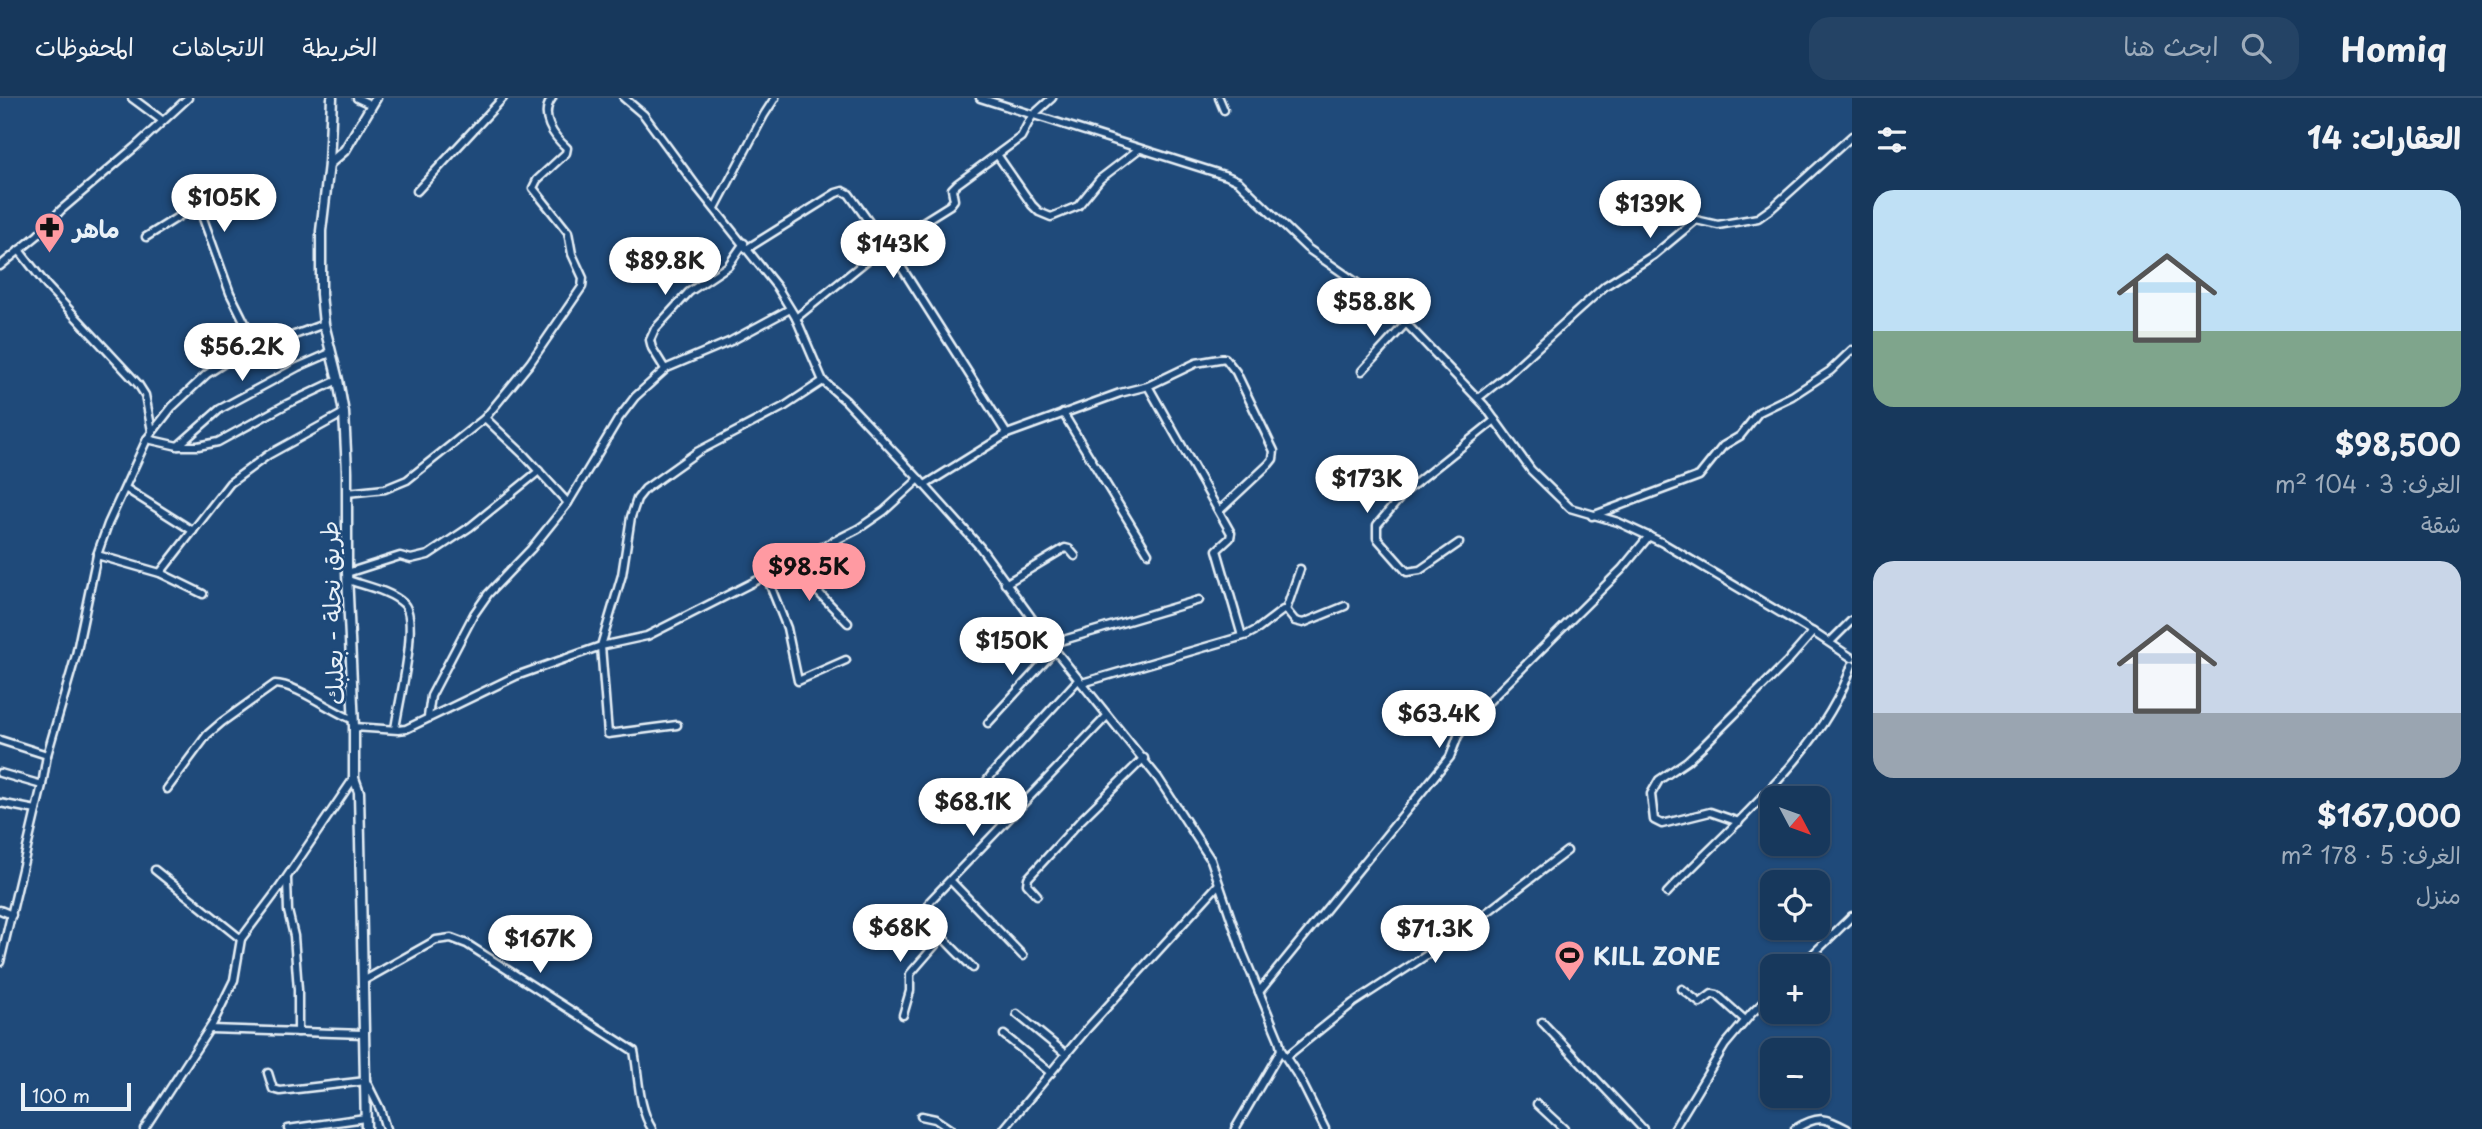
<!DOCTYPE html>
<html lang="ar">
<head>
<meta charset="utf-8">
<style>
  body { margin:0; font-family:"Playpen Sans","Playpen Sans Arabic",sans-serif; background:#244365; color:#f1f3f6; direction:rtl; height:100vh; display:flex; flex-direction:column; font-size:26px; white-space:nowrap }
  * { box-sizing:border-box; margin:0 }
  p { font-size:23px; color:#9eacbb }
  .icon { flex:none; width:38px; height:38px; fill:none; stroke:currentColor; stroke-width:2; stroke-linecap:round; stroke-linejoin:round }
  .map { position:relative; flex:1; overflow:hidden; direction:ltr }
  .sheet { display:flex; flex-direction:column; background:#17385c; width:630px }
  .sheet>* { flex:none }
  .needle { width:46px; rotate:131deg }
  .tools { position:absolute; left:1760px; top:688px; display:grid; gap:14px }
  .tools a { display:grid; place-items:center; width:70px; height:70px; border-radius:14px; background:#17385c; box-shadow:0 2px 5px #0004,0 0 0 2px #365272; font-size:35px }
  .scale { position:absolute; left:21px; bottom:18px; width:110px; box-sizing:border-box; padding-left:7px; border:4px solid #e8f1f8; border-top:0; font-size:19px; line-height:24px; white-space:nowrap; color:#e8f1f8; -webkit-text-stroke:5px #1f4a7a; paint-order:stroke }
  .price { position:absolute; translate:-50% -60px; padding:0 16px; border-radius:24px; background:#fff; color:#222; font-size:23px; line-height:46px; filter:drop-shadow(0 2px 4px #0008) }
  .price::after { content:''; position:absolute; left:50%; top:42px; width:21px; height:16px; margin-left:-10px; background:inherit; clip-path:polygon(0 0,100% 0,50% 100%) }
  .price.active { background:#ff9aa2; color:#111 }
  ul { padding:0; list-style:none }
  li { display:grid; align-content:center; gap:14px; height:371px; padding:0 21px }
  li span { display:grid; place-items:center; height:217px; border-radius:21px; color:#555 }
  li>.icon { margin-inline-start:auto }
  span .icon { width:126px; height:126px; fill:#fffc; stroke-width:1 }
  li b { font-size:30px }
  h2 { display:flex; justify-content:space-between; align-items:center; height:84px; padding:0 21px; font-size:30px }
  header { display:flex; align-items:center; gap:42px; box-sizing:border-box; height:98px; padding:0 35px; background:#17385c; border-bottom:2px solid #365272 }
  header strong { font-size:33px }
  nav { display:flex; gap:38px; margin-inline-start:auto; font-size:24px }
  .search { width:490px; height:63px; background:#244365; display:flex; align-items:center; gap:18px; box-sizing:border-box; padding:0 24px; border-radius:21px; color:#9eacbb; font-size:26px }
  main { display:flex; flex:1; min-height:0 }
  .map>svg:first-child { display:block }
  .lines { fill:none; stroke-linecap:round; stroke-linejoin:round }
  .street-casing { stroke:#e8f1f8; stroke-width:11 }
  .secondary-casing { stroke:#e8f1f8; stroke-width:13 }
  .street { stroke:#1f4a7a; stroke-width:6 }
  .secondary { stroke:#1f4a7a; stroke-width:8 }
  .labels { text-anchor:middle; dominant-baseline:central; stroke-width:5; stroke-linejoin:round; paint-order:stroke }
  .poi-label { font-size:24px; font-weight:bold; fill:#e8f1f8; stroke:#1f4a7a; text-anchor:start }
  .street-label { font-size:24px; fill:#e8f1f8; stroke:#1f4a7a }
</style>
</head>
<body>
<header>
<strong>Homiq</strong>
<div class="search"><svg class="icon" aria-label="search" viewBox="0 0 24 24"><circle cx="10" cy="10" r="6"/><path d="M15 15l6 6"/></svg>ابحث هنا</div>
<nav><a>الخريطة</a><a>الاتجاهات</a><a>المحفوظات</a></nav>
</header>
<main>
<section class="sheet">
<h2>العقارات: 14<svg class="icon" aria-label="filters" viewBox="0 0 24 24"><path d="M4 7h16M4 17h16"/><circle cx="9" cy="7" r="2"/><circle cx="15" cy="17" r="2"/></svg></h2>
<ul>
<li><span style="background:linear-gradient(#bfe0f5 65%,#7fa58c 0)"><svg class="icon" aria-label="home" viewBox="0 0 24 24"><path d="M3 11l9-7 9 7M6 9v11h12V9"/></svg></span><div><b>$98,500</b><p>الغرف: 3 · 104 m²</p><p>شقة</p></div></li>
<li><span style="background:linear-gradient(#c9d6e8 70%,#9aa5b1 0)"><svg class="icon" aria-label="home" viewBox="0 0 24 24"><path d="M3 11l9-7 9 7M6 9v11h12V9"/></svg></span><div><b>$167,000</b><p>الغرف: 5 · 178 m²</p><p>منزل</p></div></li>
</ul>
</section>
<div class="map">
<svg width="1852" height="1031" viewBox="0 0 1852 1031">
  <rect width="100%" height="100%" fill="#1f4a7a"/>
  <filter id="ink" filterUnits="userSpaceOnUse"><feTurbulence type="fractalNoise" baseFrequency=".0143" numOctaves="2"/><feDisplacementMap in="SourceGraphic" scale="14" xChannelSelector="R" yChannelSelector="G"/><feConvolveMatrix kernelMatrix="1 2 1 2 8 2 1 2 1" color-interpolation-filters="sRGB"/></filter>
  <g filter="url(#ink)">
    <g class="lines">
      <defs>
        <g id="street">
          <path d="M 132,0 L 163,23"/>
          <path d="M 357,0 L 372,7"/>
          <path d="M 624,0 L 644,17 L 697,89 L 777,189 L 796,220 L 823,283 L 846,303 L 919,381 L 980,449 L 1055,552 L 1158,680 L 1211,762 L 1242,853 L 1279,942 L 1281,952 L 1300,981 L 1325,1031"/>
          <path d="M 980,0 L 1227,78 L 1238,83 L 1307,150 L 1373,196 L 1402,221 L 1484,307 L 1531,372 L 1570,410 L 1618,424 L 1661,444 L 1813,534 L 1852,560"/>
          <path d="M 1219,0 L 1224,12"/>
          <path d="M 998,58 L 1032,107 L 1039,114 L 1051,119 L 1078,108 L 1100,81 L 1139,51"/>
          <path d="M 417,93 L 503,0"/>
          <path d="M 715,110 L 764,17 L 775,0"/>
          <path d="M 146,139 L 189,112 L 195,110 L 200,112 L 230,195 L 258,251"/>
          <path d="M 748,150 L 836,95 L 843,93 L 849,96 L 902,170 L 1007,336"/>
          <path d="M 19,152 L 47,188 L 138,286 L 145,297 L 152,333"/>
          <path d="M 0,168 L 38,137 L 61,112 L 135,49 L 188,0"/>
          <path d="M 796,220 L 886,147 L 950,107 L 954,102 L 952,91 L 957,86 L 1021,39 L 1032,18 L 1052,0"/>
          <path d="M 665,271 L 652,250 L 650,242 L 655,231 L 689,194 L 728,168 L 744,145"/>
          <path d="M 1362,273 L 1406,225"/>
          <path d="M 1148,288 L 1231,435 L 1230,440 L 1217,452 L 1242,538"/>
          <path d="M 1478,300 L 1507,277 L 1605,188 L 1654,157 L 1696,122 L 1718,127 L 1758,120 L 1772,110 L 1852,38"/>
          <path d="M 1063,315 L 1148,455"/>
          <path d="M 485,320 L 524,357 L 568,405"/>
          <path d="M 147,341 L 178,348 L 198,348 L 218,344 L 287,306 L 338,282"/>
          <path d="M 178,348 L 220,311 L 298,269 L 330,255"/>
          <path d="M 925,387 L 1007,336 L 1120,295 L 1148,288 L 1196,265 L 1225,260 L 1236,274 L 1274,353 L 1273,361 L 1269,366 L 1220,412"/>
          <path d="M 125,390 L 193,433"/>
          <path d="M 347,395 L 385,391 L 407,382 L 485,320 L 530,265 L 582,189 L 583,180 L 572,156 L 568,134 L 533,90 L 537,82 L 566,55 L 567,50 C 553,38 539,18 552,0"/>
          <path d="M 1592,418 L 1699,378 L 1723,348 L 1740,338 L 1759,314 L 1792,298 L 1830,273 L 1852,252"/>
          <path d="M 1459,445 L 1420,472 L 1407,474 L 1377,440 L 1377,427 L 1406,393 L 1495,322"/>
          <path d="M 97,457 L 160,475 L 203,496"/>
          <path d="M 790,465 L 848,525"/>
          <path d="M 160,475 L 230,385 L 268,357 L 344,315"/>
          <path d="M 347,475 L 400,458 L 411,461 L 428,457 L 470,429 L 539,373"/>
          <path d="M 766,477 L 787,530 L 798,583 L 846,562"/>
          <path d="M 348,482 C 365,488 391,493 404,506 C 420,523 398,607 395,631"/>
          <path d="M 1005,486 L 1065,450 L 1069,451 L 1075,458"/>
          <path d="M 1286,512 L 1300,471"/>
          <path d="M 1049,543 L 1060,543 L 1199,502"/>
          <path d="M 1830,544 L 1852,522"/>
          <path d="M 1082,585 L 1247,537 L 1258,531 L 1283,512 L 1286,512 L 1295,523 L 1303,525 L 1345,508"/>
          <path d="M 428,619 L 431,598 L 474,516 L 488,496 L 531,451 L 568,405 L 619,320 L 635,299 L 667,270 L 731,243 L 790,211"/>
          <path d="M 988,625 L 1055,552"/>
          <path d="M 677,627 L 608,636 L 601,548 L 622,477 L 631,419 L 637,401 L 645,391 L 697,354 L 785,308 L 823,283"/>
          <path d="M 354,629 L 398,632 L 406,631 L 516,578 L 601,548 L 647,538 L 858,431 L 884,413 L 919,381"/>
          <path d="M 0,642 L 47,657"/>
          <path d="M 0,675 L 42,687"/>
          <path d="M 167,691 L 207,637 L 222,624 L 275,586 C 296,586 332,614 354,622"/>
          <path d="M 0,705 L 36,712"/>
          <path d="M 960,720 L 991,677 L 1079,581"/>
          <path d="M 1739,724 L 1710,714 L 1662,726 L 1654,722 L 1651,696 L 1659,682 L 1687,663 L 1702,649 L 1786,565 L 1813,534"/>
          <path d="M 155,772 L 241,841"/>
          <path d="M 287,781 L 288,813 L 294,838 L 298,892 L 298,934"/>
          <path d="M 951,783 L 1023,858"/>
          <path d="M 1667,795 C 1729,729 1823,655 1852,567"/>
          <path d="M 1037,797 L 1027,786 L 1028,780 L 1082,721 L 1144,660"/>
          <path d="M 0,812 L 12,817"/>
          <path d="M 0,864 L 42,687 L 47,657 L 76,557 L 97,457 L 108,426 L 147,341 L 172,309 L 207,276 L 232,260 L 324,226"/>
          <path d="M 1801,868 L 1852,818"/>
          <path d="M 973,870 C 959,855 919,823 930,803 L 1107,618"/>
          <path d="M 363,883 L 436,842 L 451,840 L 467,846 L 634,953 C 639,978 638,1009 652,1031"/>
          <path d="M 1682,891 L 1700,905 L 1712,896 L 1717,897 L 1745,922"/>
          <path d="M 1259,894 L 1450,659 L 1458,638 L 1467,625 L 1622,471 L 1649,438"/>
          <path d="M 1017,916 L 1066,956"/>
          <path d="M 903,917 L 910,893 L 910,876 L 943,838"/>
          <path d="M 1542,924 L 1643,1031"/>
          <path d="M 210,931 L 364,936"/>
          <path d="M 1004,937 L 1051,975"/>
          <path d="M 1286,959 L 1353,905 L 1456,838 L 1567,753"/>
          <path d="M 268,975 L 273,991 L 280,993 L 366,983 L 380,1011 L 386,1031"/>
          <path d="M 1537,1006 L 1564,1031"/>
          <path d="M 921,1018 L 935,1021 L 950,1031"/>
          <path d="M 144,1031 L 213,925 L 234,882 L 241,841 L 280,789 L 354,680"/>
          <path d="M 288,1031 L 365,1020"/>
          <path d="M 1004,1031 L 1086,932 L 1218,787"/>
          <path d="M 1235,1031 L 1281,952"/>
          <path d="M 1674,1031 L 1725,947 L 1752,915 L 1773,895"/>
          <path d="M 1795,1031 C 1818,1017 1824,1019 1847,1031"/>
        </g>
        <g id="secondary">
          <path d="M 332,0 L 329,66 L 321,133 L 321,196 L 324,226 L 338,282 L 344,315 L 347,373 L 347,475 L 354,629 L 354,680 L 359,694 L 366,1031"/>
          <path d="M 329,66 L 345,52 L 376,0"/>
        </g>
      </defs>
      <!-- street casing -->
      <use href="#street" class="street-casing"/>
      <!-- secondary casing -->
      <use href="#secondary" class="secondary-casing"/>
      <!-- street -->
      <use href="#street" class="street"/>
      <!-- secondary -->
      <use href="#secondary" class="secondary"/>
    </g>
  </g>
  <!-- icons -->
  <defs>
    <symbol id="pharmacy-pin" viewBox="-11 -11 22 30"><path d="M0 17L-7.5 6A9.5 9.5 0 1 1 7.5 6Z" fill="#ff9aa2" stroke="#1f4a7a"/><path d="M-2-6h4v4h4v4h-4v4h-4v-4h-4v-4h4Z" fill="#111"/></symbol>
    <symbol id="stadium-pin" viewBox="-11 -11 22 30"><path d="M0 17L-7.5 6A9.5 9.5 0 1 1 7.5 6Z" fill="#ff9aa2" stroke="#1f4a7a"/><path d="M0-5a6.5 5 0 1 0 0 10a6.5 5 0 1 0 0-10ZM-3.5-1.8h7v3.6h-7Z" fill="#111"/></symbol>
  </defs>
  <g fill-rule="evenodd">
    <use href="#pharmacy-pin" x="32" y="112" width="35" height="47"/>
    <use href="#stadium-pin" x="1552" y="840" width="35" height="47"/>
  </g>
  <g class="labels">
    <!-- poi labels -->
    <g class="poi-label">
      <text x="73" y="130">ماهر</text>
      <text x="1593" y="857">KILL ZONE</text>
    </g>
    <!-- street labels -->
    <g class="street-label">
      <text transform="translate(331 515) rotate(-92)">طريق نحلة - بعلبك</text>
    </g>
  </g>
</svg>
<div class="tools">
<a><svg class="needle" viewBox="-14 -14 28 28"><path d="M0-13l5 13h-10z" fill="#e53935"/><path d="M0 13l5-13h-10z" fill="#9eacbb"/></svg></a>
<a><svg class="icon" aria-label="locate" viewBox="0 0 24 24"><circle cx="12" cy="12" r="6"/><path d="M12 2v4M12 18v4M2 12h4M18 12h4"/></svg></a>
<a>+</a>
<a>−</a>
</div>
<div class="scale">100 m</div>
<b class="price" style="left:224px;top:136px">$105K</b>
<b class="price" style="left:1650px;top:142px">$139K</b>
<b class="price" style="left:893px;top:182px">$143K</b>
<b class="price" style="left:665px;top:199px">$89.8K</b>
<b class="price" style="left:1374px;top:240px">$58.8K</b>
<b class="price" style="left:242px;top:285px">$56.2K</b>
<b class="price" style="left:1367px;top:417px">$173K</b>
<b class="price active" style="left:809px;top:505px">$98.5K</b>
<b class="price" style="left:1012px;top:579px">$150K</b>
<b class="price" style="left:1439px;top:652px">$63.4K</b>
<b class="price" style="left:973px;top:740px">$68.1K</b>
<b class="price" style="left:900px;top:866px">$68K</b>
<b class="price" style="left:1435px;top:867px">$71.3K</b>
<b class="price" style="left:540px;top:877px">$167K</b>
</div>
</main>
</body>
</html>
